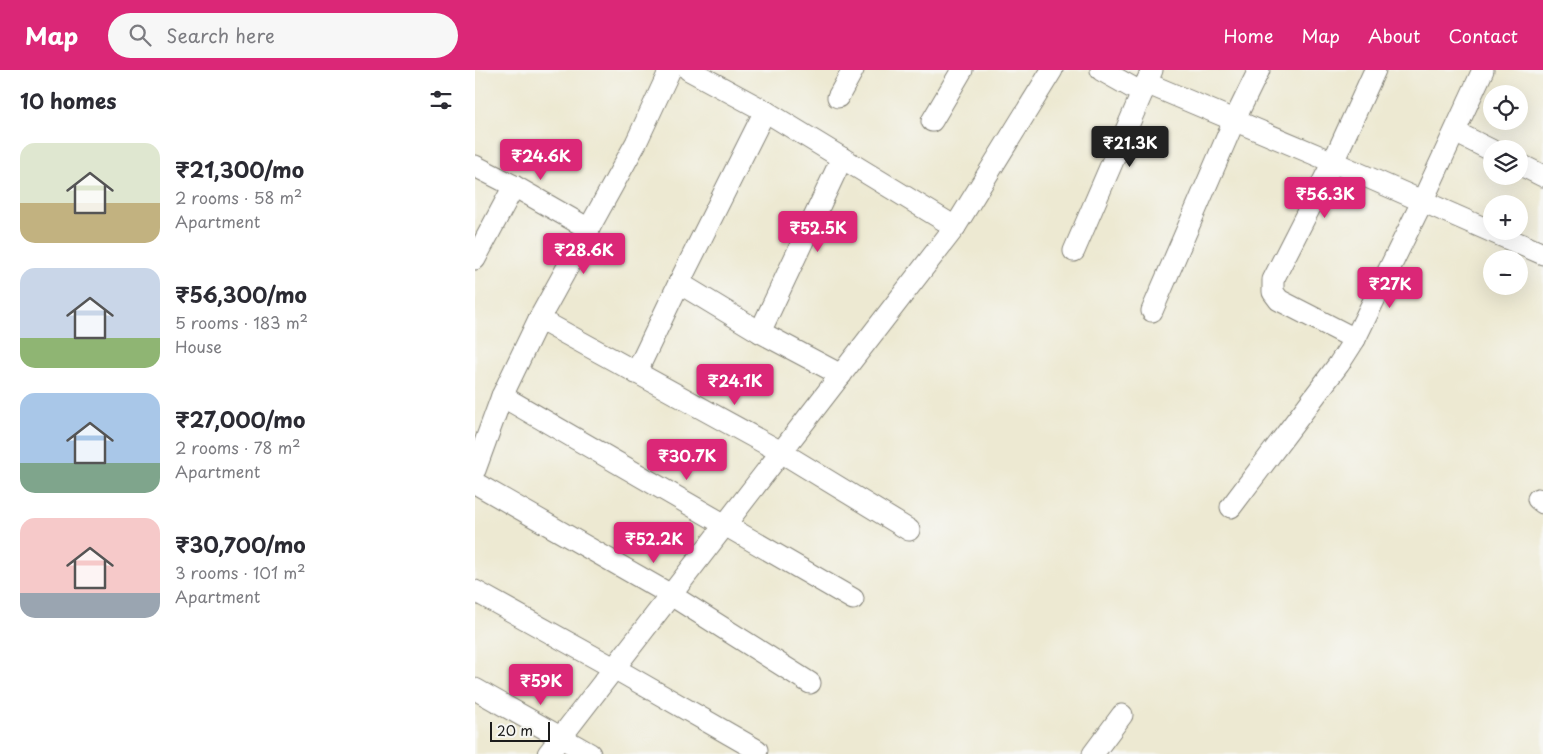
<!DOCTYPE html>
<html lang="en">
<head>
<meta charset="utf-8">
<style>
  body { margin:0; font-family:"Playpen Sans",sans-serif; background:#f7f7f7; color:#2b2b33; height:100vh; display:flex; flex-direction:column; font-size:19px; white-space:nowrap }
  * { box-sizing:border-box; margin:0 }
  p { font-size:16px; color:#7c7c81 }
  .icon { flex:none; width:28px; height:28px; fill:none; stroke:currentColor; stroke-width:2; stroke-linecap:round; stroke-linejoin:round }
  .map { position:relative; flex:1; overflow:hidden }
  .side { display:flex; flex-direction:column; background:#fff; width:475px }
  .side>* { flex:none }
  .tools { position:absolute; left:1008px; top:15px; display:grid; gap:10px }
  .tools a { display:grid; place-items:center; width:45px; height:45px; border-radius:50%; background:#fff; box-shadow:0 5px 20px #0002; font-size:25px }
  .scale { position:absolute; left:15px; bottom:12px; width:60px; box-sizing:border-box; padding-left:5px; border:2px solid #1c1c1c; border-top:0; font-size:14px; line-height:18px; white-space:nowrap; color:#1c1c1c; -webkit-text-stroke:4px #f6f6f2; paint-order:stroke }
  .price { position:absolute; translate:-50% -42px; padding:0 11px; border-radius:5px; background:#db2777; color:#fff; font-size:16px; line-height:32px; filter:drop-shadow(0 1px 2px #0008) }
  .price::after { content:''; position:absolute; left:50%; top:30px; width:15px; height:11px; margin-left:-8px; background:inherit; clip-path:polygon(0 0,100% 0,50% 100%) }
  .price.on { background:#222; color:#fff }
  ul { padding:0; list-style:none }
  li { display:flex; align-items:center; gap:15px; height:125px; padding:0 20px }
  li span { display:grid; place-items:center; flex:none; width:140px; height:100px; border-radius:15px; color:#555 }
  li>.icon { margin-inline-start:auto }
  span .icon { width:60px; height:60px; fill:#fffc; stroke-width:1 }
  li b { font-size:21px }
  h2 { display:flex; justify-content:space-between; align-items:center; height:60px; padding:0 20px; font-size:21px }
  header { display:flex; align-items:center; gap:30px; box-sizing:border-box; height:70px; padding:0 25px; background:#db2777; color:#fff }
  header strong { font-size:24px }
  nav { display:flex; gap:28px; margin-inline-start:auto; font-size:18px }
  .search { width:350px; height:45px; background:#f7f7f7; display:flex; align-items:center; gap:12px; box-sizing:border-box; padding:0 18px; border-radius:28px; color:#7c7c81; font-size:19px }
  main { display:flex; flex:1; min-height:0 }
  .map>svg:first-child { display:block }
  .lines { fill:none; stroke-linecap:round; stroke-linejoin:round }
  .street-casing { stroke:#848277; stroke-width:23 }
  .street { stroke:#fff; stroke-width:21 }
</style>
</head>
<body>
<header>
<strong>Map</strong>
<div class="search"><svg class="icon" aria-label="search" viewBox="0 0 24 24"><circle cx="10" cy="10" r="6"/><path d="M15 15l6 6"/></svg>Search here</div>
<nav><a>Home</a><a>Map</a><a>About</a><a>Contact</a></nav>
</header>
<main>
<section class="side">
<h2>10 homes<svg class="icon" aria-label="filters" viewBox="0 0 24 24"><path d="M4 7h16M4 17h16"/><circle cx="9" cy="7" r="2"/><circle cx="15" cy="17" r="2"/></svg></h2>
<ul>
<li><span style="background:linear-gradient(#dfe7d0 60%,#c2b280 0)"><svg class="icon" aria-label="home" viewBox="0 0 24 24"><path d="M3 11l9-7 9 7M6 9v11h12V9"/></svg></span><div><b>₹21,300/mo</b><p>2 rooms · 58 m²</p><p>Apartment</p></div></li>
<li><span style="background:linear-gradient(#c9d6e8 70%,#8fb573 0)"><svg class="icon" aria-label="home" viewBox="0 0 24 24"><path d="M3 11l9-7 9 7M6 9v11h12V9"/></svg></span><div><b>₹56,300/mo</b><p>5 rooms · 183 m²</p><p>House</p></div></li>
<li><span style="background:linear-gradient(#a9c7e8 70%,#7fa58c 0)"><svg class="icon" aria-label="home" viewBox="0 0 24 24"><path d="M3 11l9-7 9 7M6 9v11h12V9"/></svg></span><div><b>₹27,000/mo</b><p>2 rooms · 78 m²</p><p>Apartment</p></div></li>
<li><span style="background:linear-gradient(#f6c9c9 75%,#9aa5b1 0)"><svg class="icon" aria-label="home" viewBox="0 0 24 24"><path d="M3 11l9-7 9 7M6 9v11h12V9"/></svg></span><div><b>₹30,700/mo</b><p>3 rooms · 101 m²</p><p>Apartment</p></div></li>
</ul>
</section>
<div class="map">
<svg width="1068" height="684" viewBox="0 0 1068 684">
  <rect width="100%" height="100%" fill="#f6f6f2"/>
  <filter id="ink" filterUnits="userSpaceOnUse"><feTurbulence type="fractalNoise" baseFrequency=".02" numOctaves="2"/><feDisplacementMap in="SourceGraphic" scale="10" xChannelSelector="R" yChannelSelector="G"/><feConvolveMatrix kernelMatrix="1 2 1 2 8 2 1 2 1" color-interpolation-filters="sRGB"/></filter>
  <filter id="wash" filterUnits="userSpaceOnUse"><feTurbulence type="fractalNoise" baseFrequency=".0096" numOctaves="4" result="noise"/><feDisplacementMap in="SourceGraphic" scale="20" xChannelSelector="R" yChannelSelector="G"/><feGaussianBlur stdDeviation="1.12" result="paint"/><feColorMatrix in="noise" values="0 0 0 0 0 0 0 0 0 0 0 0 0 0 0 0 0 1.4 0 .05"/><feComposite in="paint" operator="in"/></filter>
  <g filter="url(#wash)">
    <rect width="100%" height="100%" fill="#ede9d2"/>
  </g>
  <g filter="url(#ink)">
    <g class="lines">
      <defs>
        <g id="street">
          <path d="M 214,0 L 290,41 L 480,157"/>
          <path d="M 626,0 L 667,23"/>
          <path d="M 671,13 L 858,92 L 1068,184"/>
          <path d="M 363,27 L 378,0"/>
          <path d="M 457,51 L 487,0"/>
          <path d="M 980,62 L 1016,80"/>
          <path d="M 1044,94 L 1068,106"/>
          <path d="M 0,96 L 39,116 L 114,159"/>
          <path d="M 599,181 L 677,0"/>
          <path d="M 0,189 L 39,116"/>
          <path d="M 204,213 L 285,262 L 366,305"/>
          <path d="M 677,241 L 759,51 L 784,0"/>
          <path d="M 64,249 L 306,382 L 434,460"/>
          <path d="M 285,262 L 367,88"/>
          <path d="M 880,269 L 804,230 L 798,222 L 798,210 L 858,92 L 900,0"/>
          <path d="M 161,303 L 204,213 L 290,41"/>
          <path d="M 27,326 L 378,529"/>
          <path d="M 0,400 L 27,326 L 64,249 L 161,73 L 195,0"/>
          <path d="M 0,413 L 196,525 L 335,613"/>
          <path d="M 1063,429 L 1068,433"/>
          <path d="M 756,437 L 864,294 L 880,269 L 947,132 L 1008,0"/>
          <path d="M 0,521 L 139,598 L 282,680"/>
          <path d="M 0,619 L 115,684"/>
          <path d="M 73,684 L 480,157 L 577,0"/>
          <path d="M 618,684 L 647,645"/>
        </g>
      </defs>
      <!-- street casing -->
      <use href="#street" class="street-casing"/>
      <!-- street -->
      <use href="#street" class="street"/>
    </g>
  </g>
</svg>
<div class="tools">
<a><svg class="icon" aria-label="locate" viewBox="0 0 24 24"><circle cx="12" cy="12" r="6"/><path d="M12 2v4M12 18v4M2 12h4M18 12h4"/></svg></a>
<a><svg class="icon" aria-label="layers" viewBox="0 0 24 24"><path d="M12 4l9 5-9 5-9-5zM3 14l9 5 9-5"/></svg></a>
<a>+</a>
<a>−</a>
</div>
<div class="scale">20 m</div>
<b class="price on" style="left:655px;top:98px">₹21.3K</b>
<b class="price" style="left:66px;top:111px">₹24.6K</b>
<b class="price" style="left:850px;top:149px">₹56.3K</b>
<b class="price" style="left:343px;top:183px">₹52.5K</b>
<b class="price" style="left:109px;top:205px">₹28.6K</b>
<b class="price" style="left:915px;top:239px">₹27K</b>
<b class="price" style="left:260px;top:336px">₹24.1K</b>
<b class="price" style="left:212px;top:411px">₹30.7K</b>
<b class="price" style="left:179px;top:494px">₹52.2K</b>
<b class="price" style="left:66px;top:636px">₹59K</b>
</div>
</main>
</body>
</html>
